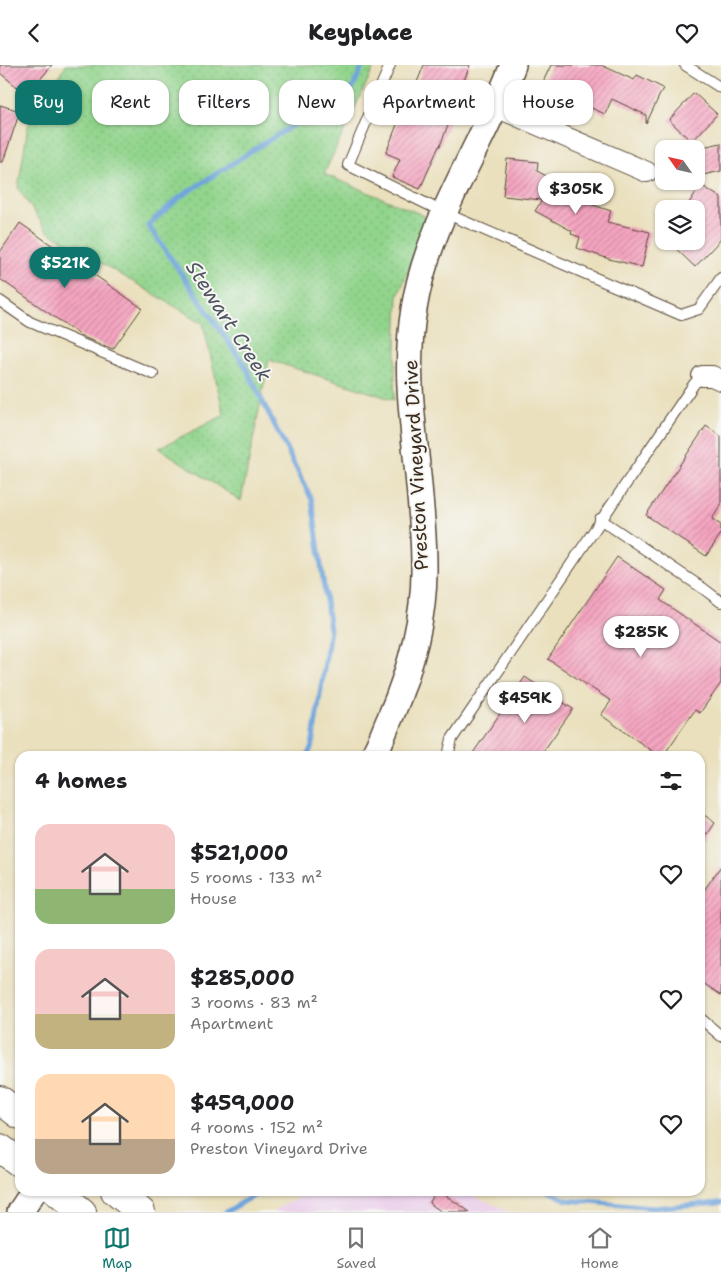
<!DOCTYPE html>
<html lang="en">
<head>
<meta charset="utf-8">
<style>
  body { margin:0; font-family:"Shantell Sans",sans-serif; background:#f6f6f6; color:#202124; height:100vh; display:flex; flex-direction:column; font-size:19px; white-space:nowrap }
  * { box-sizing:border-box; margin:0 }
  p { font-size:16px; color:#757577 }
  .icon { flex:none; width:28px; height:28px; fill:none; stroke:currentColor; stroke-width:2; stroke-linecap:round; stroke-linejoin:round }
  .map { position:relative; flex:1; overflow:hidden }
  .panel { position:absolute; left:15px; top:686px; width:690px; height:445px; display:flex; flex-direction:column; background:#fff; border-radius:15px; box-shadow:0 1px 4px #0004 }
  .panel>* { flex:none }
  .hud { position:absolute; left:15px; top:15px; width:691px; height:45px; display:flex; gap:10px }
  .needle { width:32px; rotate:304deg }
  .fabs { position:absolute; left:655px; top:75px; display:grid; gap:10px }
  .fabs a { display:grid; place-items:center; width:50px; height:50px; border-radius:10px; background:#fff; box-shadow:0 1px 4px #0004; font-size:25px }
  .price { position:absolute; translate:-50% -42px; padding:0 11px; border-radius:18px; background:#fff; color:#222; font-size:16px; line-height:32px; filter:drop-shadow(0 1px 2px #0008) }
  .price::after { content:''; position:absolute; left:50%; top:30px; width:15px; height:11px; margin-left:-8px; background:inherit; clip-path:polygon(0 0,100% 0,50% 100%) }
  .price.current { background:#0f766e; color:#fff }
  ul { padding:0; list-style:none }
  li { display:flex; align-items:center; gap:15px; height:125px; padding:0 20px }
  li span { display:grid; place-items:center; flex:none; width:140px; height:100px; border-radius:15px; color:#555 }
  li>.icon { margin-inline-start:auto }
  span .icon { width:60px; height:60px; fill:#fffc; stroke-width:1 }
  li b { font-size:21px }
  h2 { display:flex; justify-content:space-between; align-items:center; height:60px; padding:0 20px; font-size:21px }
  .pill { padding:0 18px; border-radius:15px; background:#fff; box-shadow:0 1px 4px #0004; font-size:18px; line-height:45px }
  .pill.current { background:#0f766e; color:#fff }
  header { display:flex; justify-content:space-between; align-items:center; height:65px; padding:0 20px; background:#fff; font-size:22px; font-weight:800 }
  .tab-bar { display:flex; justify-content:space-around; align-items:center; height:70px; border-top:1px solid #e0e0e0; background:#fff; font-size:14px; color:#757577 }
  .tab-bar a { display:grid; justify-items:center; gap:2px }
  .tab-bar .current { color:#0f766e }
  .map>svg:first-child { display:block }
  .built { fill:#ebd1eb }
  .grass { fill:url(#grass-dots); stroke:#667f55 }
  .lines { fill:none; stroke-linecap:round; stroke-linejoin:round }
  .stream { stroke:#70a4dc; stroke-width:5 }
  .building { fill:url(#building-hatch) }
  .service-casing { stroke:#554536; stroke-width:12 }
  .minor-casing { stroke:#554536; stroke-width:22 }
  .tertiary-casing { stroke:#554536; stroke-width:28 }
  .primary-casing { stroke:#554536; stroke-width:30 }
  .service { stroke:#fff; stroke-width:10 }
  .minor { stroke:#fff; stroke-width:20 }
  .tertiary { stroke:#fff; stroke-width:25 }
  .primary { stroke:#fff; stroke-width:28 }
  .labels { text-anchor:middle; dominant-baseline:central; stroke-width:4; stroke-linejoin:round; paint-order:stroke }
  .street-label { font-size:19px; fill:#3b2a1e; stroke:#f6f6f2 }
  .water-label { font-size:20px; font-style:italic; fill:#4e5560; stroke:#f6f6f2 }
</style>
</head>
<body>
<header><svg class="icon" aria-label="back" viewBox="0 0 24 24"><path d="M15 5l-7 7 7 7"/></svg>Keyplace<svg class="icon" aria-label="heart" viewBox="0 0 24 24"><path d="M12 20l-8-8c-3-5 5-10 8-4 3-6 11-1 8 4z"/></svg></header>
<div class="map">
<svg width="721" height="1147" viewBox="0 0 721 1147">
  <defs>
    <pattern id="grass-dots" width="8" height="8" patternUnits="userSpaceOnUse" patternTransform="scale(1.25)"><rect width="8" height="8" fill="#91d48c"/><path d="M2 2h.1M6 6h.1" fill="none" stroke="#7eb678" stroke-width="1.8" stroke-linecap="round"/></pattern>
    <pattern id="building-hatch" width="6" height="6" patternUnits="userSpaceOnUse" patternTransform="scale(1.25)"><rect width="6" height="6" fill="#f6a5c1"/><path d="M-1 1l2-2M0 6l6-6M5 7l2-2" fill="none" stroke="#c8879c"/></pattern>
  </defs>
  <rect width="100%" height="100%" fill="#f6f6f2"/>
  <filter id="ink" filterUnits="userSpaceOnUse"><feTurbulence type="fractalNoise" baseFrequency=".02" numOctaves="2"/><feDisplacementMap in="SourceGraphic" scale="10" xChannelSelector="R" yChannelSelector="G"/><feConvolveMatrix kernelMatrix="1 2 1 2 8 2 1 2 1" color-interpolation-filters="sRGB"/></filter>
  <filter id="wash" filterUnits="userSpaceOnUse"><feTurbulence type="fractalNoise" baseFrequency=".0096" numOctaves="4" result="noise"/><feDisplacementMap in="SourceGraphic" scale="20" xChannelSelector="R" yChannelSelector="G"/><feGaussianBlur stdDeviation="1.12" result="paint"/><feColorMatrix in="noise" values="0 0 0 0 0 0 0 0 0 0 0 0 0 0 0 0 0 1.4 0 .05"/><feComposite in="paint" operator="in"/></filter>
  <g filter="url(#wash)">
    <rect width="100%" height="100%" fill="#eae0bd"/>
    <!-- built -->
    <path class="built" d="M 310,1126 L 464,1126 L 510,1147 L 272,1147 Z"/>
    <!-- grass -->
    <path class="grass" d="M 66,0 L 375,0 L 324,109 L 425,151 L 426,162 L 398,231 L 394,335 L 269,295 L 241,436 L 159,383 L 224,350 L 203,258 L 47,166 L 18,123 L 28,61 Z"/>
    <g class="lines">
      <!-- stream -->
      <g class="stream">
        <path d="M 307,691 L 312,681 L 330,565 L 312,435 L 245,301 L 148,160 L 180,132 L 258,82 L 352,24 L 363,0"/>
        <path d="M 548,1126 L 567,1135 L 653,1143 L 721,1137"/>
        <path d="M 226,1147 L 262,1126"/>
      </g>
    </g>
    <g id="blocks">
      <!-- building -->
      <g class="building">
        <path d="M 0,0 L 52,0 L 27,30 L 0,8 Z"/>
        <path d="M 424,0 L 470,0 L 450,52 L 451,52 L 440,81 L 439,81 L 420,124 L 392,112 L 400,94 L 386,88 L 406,36 L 409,37 Z"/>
        <path d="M 551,0 L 601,0 L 634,15 L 637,10 L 663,23 L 646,59 L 646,50 L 612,34 L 605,49 L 541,21 Z"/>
        <path d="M 694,28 L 717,49 L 692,77 L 669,55 Z"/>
        <path d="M 0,40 L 20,46 L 3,97 L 0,97 Z"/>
        <path d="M 721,78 L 721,106 L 703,110 L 698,83 Z"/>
        <path d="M 507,94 L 538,97 L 537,106 L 578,128 L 575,134 L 611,146 L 607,157 L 650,167 L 642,202 L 609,194 L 577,183 L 580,172 L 571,169 L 572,166 L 535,146 L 542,135 L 503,131 Z"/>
        <path d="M 701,120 L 721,133 L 721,174 L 695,202 L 668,176 L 696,176 L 696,144 L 691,144 L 687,141 Z"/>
        <path d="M 20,158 L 142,243 L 113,284 L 83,272 L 0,214 L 0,187 Z"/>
        <path d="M 706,361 L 721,371 L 721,440 L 712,454 L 721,460 L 721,469 L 706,491 L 646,450 Z"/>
        <path d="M 617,492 L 666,525 L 660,535 L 721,577 L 721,618 L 700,648 L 695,645 L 663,691 L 659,691 L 601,650 L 611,636 L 548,594 Z"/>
        <path d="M 525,612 L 573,644 L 540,691 L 471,691 Z"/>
        <path d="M 700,747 L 715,758 L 700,781 Z"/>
        <path d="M 721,801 L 721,930 L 700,916 L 700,831 Z"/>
        <path d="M 437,1126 L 439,1126 L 470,1147 L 442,1147 L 429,1138 Z"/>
      </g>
    </g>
  </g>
  <g filter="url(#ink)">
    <use href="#blocks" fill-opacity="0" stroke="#554536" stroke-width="1"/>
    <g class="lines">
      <defs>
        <g id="service">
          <path d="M 390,0 L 348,100 L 445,148 L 681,250 L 699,244 L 721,213"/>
          <path d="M 685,0 L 721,23"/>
          <path d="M 0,236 L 30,257 L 153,309"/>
          <path d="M 600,454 L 704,524 L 721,537"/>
          <path d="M 448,691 L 452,674 L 694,319 L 702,311"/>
          <path d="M 700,953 L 721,971"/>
        </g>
        <g id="minor">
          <path d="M 496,42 L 647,107"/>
          <path d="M 702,311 L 712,311 L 721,315"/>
        </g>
        <g id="tertiary">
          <path d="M 373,691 C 380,680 384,666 390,653 C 410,606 425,551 424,500 C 424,477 422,454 420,432 C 415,368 403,309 414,244 C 428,156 482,82 513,0"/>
          <path d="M 20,1147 L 34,1126"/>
        </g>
        <g id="primary">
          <path d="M 0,1035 L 20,1050"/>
          <path d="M 0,1083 L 20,1098"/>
          <path d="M 56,1126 L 82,1147"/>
          <path d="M 115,1126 L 141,1147"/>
        </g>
      </defs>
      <!-- service casing -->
      <use href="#service" class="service-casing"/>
      <!-- minor casing -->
      <use href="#minor" class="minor-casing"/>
      <!-- tertiary casing -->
      <use href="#tertiary" class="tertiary-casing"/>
      <!-- primary casing -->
      <use href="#primary" class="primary-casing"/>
      <!-- service -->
      <use href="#service" class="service"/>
      <!-- minor -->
      <use href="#minor" class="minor"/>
      <!-- tertiary -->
      <use href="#tertiary" class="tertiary"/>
      <!-- primary -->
      <use href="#primary" class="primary"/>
    </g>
  </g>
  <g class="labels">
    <!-- street labels -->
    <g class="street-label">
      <text transform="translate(416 400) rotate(-93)">Preston Vineyard Drive</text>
    </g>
    <!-- water labels -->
    <g class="water-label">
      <text transform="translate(229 256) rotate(57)">Stewart Creek</text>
    </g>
  </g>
</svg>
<div class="fabs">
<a><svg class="needle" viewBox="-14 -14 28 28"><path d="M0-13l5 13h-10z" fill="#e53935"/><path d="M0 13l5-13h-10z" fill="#757577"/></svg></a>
<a><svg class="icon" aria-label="layers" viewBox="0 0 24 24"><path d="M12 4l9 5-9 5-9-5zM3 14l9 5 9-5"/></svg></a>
</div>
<b class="price" style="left:576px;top:150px">$305K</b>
<b class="price current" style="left:65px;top:224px">$521K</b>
<b class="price" style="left:641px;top:593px">$285K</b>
<b class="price" style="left:525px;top:659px">$459K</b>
<div class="hud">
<a class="pill current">Buy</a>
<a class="pill">Rent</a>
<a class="pill">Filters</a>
<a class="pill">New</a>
<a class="pill">Apartment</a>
<a class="pill">House</a>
</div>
<section class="panel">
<h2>4 homes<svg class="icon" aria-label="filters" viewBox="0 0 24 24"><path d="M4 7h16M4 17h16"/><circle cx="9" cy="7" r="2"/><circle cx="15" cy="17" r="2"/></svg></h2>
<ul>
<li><span style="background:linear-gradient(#f6c9c9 65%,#8fb573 0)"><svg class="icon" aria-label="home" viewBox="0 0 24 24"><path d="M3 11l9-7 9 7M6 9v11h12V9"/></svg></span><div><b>$521,000</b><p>5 rooms · 133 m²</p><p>House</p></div><svg class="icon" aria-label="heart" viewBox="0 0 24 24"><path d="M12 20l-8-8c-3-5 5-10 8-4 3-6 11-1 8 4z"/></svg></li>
<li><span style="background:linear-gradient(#f6c9c9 65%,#c2b280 0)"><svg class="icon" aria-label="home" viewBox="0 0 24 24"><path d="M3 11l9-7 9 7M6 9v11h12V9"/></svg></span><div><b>$285,000</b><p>3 rooms · 83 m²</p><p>Apartment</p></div><svg class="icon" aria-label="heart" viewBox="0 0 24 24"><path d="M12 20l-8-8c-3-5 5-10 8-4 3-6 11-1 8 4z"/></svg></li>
<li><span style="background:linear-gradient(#ffd9b3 65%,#b9a48a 0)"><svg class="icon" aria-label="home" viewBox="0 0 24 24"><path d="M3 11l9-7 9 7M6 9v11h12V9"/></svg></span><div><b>$459,000</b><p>4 rooms · 152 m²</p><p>Preston Vineyard Drive</p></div><svg class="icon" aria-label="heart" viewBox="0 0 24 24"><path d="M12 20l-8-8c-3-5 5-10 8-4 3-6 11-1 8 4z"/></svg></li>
</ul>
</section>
</div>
<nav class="tab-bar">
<a class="current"><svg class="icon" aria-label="map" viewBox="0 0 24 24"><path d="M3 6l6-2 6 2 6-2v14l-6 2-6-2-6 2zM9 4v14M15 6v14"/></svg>Map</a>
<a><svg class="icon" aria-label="saved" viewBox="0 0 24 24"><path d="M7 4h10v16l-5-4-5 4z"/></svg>Saved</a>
<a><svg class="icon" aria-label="home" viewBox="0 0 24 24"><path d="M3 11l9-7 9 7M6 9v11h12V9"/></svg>Home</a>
</nav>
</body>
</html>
